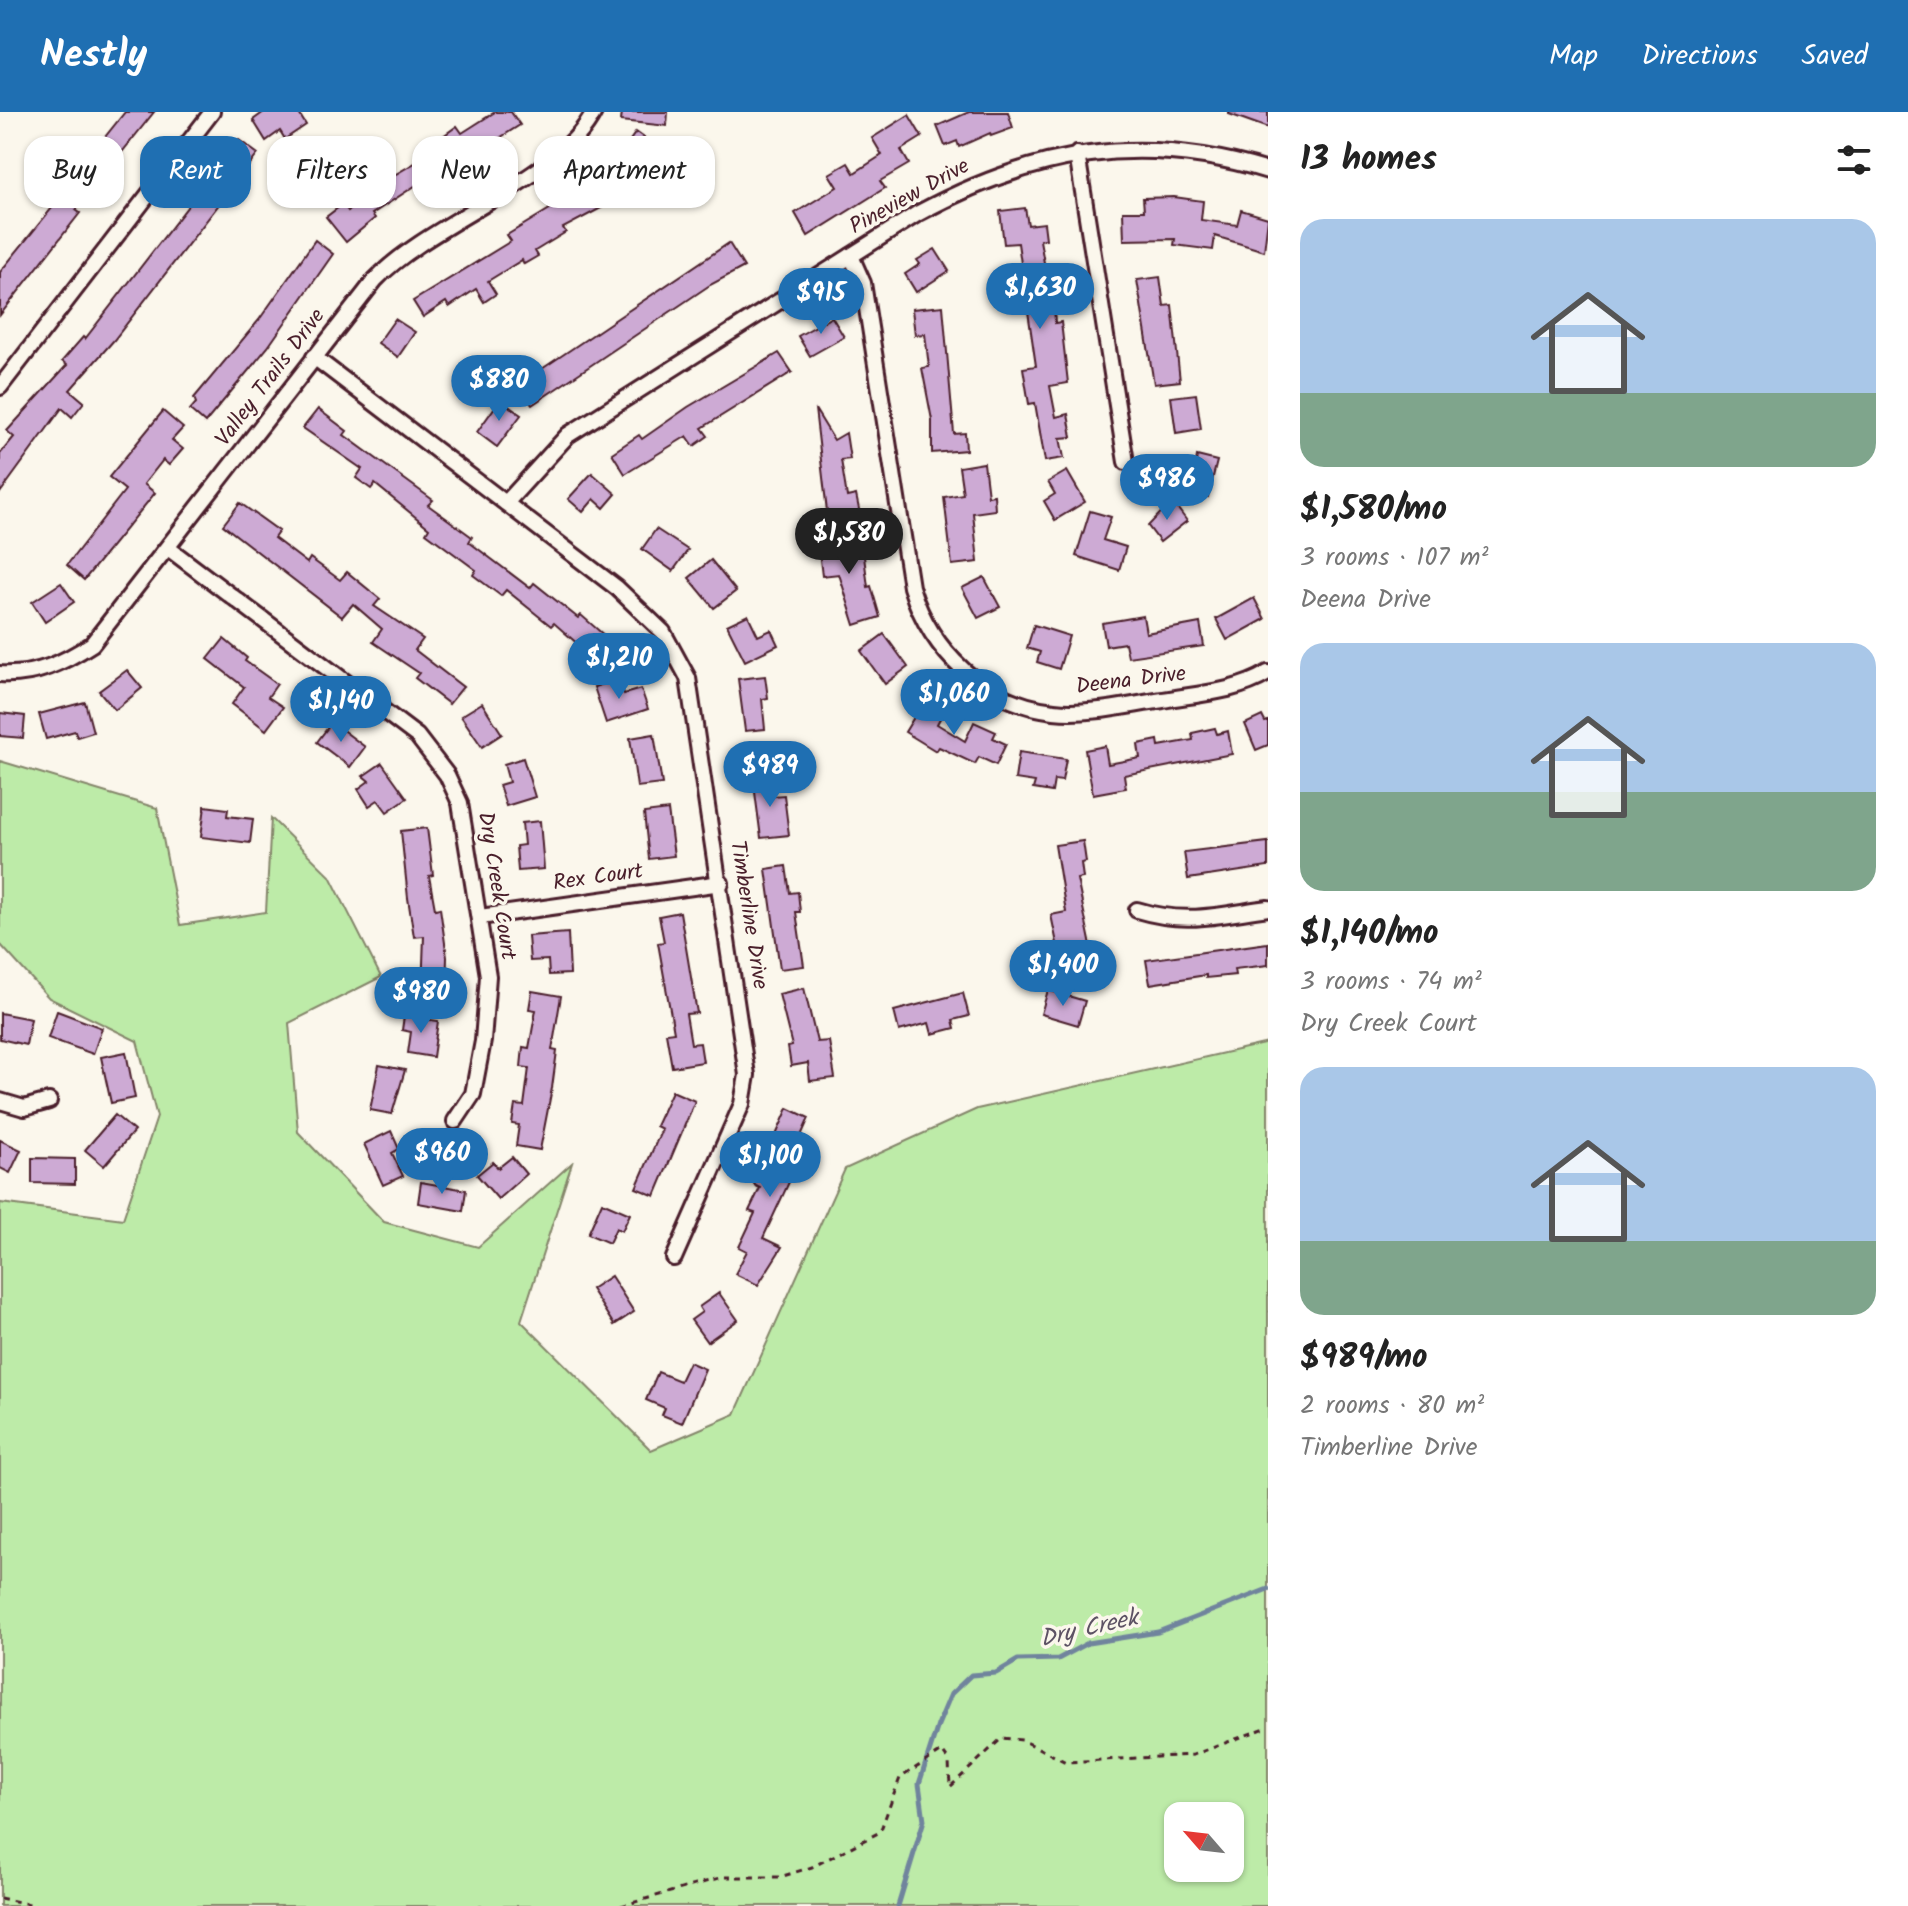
<!DOCTYPE html>
<html lang="en">
<head>
<meta charset="utf-8">
<style>
  body { margin:0; font-family:Kalam,sans-serif; background:#f6f6f6; color:#222; height:100vh; display:flex; flex-direction:column; font-size:30px; white-space:nowrap }
  * { box-sizing:border-box; margin:0 }
  p { font-size:26px; color:#767676 }
  .icon { flex:none; width:44px; height:44px; fill:none; stroke:currentColor; stroke-width:2; stroke-linecap:round; stroke-linejoin:round }
  .map { position:relative; flex:1; overflow:hidden }
  .drawer { display:flex; flex-direction:column; background:#fff; width:640px }
  .drawer>* { flex:none }
  .top-card { position:absolute; left:24px; top:24px; width:760px; height:72px; display:flex; gap:16px }
  .needle { width:52px; rotate:298deg }
  .buttons { position:absolute; left:1164px; top:1690px; display:grid; gap:16px }
  .buttons a { display:grid; place-items:center; width:80px; height:80px; border-radius:16px; background:#fff; box-shadow:0 2px 6px #0004; font-size:40px }
  .price { position:absolute; translate:-50% -68px; padding:0 18px; border-radius:28px; background:#1f6fb2; color:#fff; font-size:26px; line-height:52px; filter:drop-shadow(0 2px 4px #0008) }
  .price::after { content:''; position:absolute; left:50%; top:48px; width:24px; height:18px; margin-left:-12px; background:inherit; clip-path:polygon(0 0,100% 0,50% 100%) }
  .price.selected { background:#222; color:#fff }
  ul { padding:0; list-style:none }
  li { display:grid; align-content:center; gap:16px; height:424px; padding:0 32px }
  li span { display:grid; place-items:center; height:248px; border-radius:24px; color:#555 }
  li>.icon { margin-inline-start:auto }
  span .icon { width:144px; height:144px; fill:#fffc; stroke-width:1 }
  li b { font-size:34px }
  h2 { display:flex; justify-content:space-between; align-items:center; height:96px; padding:0 32px; font-size:34px }
  .tag { padding:0 28px; border-radius:24px; background:#fff; box-shadow:0 2px 6px #0004; font-size:28px; line-height:72px }
  .tag.selected { background:#1f6fb2; color:#fff }
  header { display:flex; align-items:center; gap:48px; box-sizing:border-box; height:112px; padding:0 40px; background:#1f6fb2; color:#fff }
  header strong { font-size:38px }
  nav { display:flex; gap:44px; margin-inline-start:auto; font-size:28px }
  main { display:flex; flex:1; min-height:0 }
  .map>svg:first-child { display:block }
  .green { fill:#bdeba8; stroke:#84856a; stroke-width:2; fill-rule:evenodd }
  .lines { fill:none; stroke-linecap:round; stroke-linejoin:round }
  .stream { stroke:#70849d; stroke-width:5 }
  .building { fill:#cdaad4; stroke:#4a1f2b; stroke-width:2 }
  .street-casing { stroke:#4a1f2b; stroke-width:20 }
  .path { stroke:#4a1f2b; stroke-width:3; stroke-dasharray:6 6; stroke-linecap:butt }
  .street { stroke:#fbf7ec; stroke-width:14 }
  .labels { text-anchor:middle; dominant-baseline:central; stroke-width:7; stroke-linejoin:round; paint-order:stroke }
  .street-label { font-size:22px; fill:#4a1f2b; stroke:#fbf7ec }
  .water-label { font-size:24px; font-style:italic; fill:#5d5264; stroke:#fbf7ec }
</style>
</head>
<body>
<header>
<strong>Nestly</strong>
<nav><a>Map</a><a>Directions</a><a>Saved</a></nav>
</header>
<main>
<div class="map">
<svg width="1268" height="1794" viewBox="0 0 1268 1794">
  <rect width="100%" height="100%" fill="#fbf7ec"/>
  <filter id="ink" filterUnits="userSpaceOnUse"><feTurbulence type="fractalNoise" baseFrequency=".0125" numOctaves="2"/><feDisplacementMap in="SourceGraphic" scale="16" xChannelSelector="R" yChannelSelector="G"/><feConvolveMatrix kernelMatrix="1 2 1 2 8 2 1 2 1" color-interpolation-filters="sRGB"/></filter>
  <g filter="url(#ink)">
    <!-- green -->
    <path class="green" d="M 0,649 L 157,696 L 180,813 L 266,800 L 271,706 L 330,764 L 381,865 L 289,911 L 298,1020 L 384,1110 L 478,1135 L 572,1051 L 521,1209 L 651,1338 L 735,1302 L 845,1057 L 977,997 L 1268,931 L 1268,1794 L 0,1794 L 0,1091 L 123,1107 L 157,1005 L 137,929 L 49,886 L 0,832 ZM 1230,1704 L 1230,1756 L 1178,1756 L 1178,1704 Z"/>
    <g class="lines">
      <!-- stream -->
      <path class="stream" d="M 898,1794 L 924,1708 L 919,1672 L 938,1613 L 951,1582 L 971,1563 L 996,1561 L 1018,1548 L 1058,1547 L 1088,1531 L 1158,1520 L 1268,1477"/>
    </g>
    <!-- building -->
    <g class="building">
      <path d="M 125,0 L 154,0 L 76,98 L 80,101 L 0,203 L 0,160 L 104,32 L 101,30 Z"/>
      <path d="M 264,0 L 298,0 L 306,13 L 285,27 L 280,19 L 266,29 L 253,8 Z"/>
      <path d="M 495,0 L 511,0 L 520,13 L 490,32 L 487,27 L 372,102 L 375,106 L 346,130 L 326,105 L 343,92 L 348,99 L 374,78 L 368,68 L 390,55 L 394,63 L 420,48 L 417,43 L 457,14 L 462,21 Z"/>
      <path d="M 622,0 L 668,0 L 667,14 L 621,9 Z"/>
      <path d="M 969,0 L 1008,0 L 1013,16 L 991,24 L 990,21 L 959,35 L 957,29 L 945,34 L 937,14 Z"/>
      <path d="M 1229,0 L 1268,0 L 1268,16 L 1229,2 Z"/>
      <path d="M 909,3 L 922,25 L 901,38 L 909,52 L 880,69 L 885,76 L 808,124 L 795,101 L 837,75 L 829,62 L 848,51 L 854,61 L 882,43 L 872,26 Z"/>
      <path d="M 636,20 L 654,33 L 637,56 L 643,60 L 626,84 L 602,67 Z"/>
      <path d="M 239,28 L 258,42 L 114,228 L 70,278 L 84,290 L 72,305 L 62,296 L 0,381 L 0,342 L 14,325 L 7,319 L 67,253 L 62,249 L 83,225 L 85,227 Z"/>
      <path d="M 591,72 L 603,95 L 563,116 L 566,120 L 535,139 L 538,144 L 524,152 L 522,148 L 488,169 L 496,182 L 484,190 L 476,177 L 449,195 L 446,190 L 423,205 L 413,189 L 511,129 L 507,123 Z"/>
      <path d="M 1174,85 L 1203,89 L 1201,108 L 1237,113 L 1241,98 L 1268,106 L 1264,139 L 1215,124 L 1213,138 L 1174,133 L 1175,127 L 1124,128 L 1123,99 L 1144,99 L 1143,86 Z"/>
      <path d="M 1025,96 L 1028,113 L 1044,111 L 1046,127 L 1040,128 L 1046,162 L 1052,161 L 1055,211 L 1061,210 L 1068,271 L 1050,274 L 1056,305 L 1068,302 L 1072,325 L 1060,326 L 1064,346 L 1045,349 L 1035,291 L 1029,292 L 1023,256 L 1036,254 L 1018,131 L 1004,132 L 1000,99 Z"/>
      <path d="M 315,128 L 333,142 L 268,235 L 205,311 L 190,298 L 196,291 L 194,286 L 259,208 Z"/>
      <path d="M 729,131 L 744,155 L 710,173 L 532,293 L 510,263 L 522,254 L 530,265 Z"/>
      <path d="M 935,137 L 949,159 L 916,180 L 905,162 L 920,152 L 917,148 Z"/>
      <path d="M 1160,165 L 1164,194 L 1172,193 L 1180,269 L 1154,272 L 1137,168 Z"/>
      <path d="M 943,194 L 954,322 L 965,321 L 966,338 L 932,341 L 932,308 L 922,256 L 929,255 L 925,222 L 915,223 L 912,197 Z"/>
      <path d="M 832,205 L 844,225 L 810,244 L 798,224 Z"/>
      <path d="M 395,207 L 415,220 L 398,245 L 378,231 Z"/>
      <path d="M 779,241 L 792,260 L 702,316 L 708,324 L 694,334 L 687,324 L 625,362 L 612,341 L 639,323 L 642,327 L 688,295 Z"/>
      <path d="M 1196,282 L 1201,317 L 1176,321 L 1171,285 Z"/>
      <path d="M 500,288 L 521,303 L 497,335 L 477,320 Z"/>
      <path d="M 318,297 L 347,319 L 344,323 L 433,388 L 428,393 L 472,425 L 469,430 L 530,476 L 534,471 L 578,506 L 581,503 L 613,531 L 597,549 L 554,511 L 551,514 L 506,478 L 501,484 L 473,463 L 476,458 L 426,421 L 429,416 L 375,372 L 371,377 L 356,366 L 362,357 L 303,316 Z"/>
      <path d="M 815,297 L 834,328 L 846,321 L 850,347 L 841,348 L 847,385 L 856,383 L 860,402 L 828,408 Z"/>
      <path d="M 163,299 L 183,316 L 172,328 L 183,337 L 169,353 L 163,348 L 144,372 L 155,381 L 84,468 L 67,453 L 125,378 L 109,365 Z"/>
      <path d="M 1197,344 L 1217,349 L 1208,385 L 1177,377 L 1183,353 L 1195,356 Z"/>
      <path d="M 984,351 L 988,384 L 994,383 L 995,398 L 973,401 L 978,450 L 952,453 L 944,385 L 963,382 L 959,355 Z"/>
      <path d="M 1067,359 L 1085,390 L 1055,408 L 1044,389 L 1055,382 L 1048,370 Z"/>
      <path d="M 592,361 L 616,382 L 604,396 L 594,387 L 583,400 L 568,387 Z"/>
      <path d="M 1172,389 L 1187,409 L 1160,430 L 1148,414 Z"/>
      <path d="M 240,391 L 279,419 L 274,426 L 307,451 L 310,446 L 340,468 L 347,460 L 380,487 L 374,494 L 423,527 L 415,538 L 463,575 L 449,592 L 415,566 L 419,561 L 373,530 L 382,517 L 353,492 L 342,505 L 223,413 Z"/>
      <path d="M 1090,399 L 1111,405 L 1103,428 L 1126,435 L 1119,458 L 1076,444 Z"/>
      <path d="M 656,417 L 688,438 L 673,459 L 642,437 Z"/>
      <path d="M 838,420 L 841,440 L 863,437 L 868,475 L 871,474 L 880,505 L 855,513 L 839,462 L 822,464 L 817,423 Z"/>
      <path d="M 711,448 L 736,479 L 714,496 L 689,466 Z"/>
      <path d="M 984,465 L 1000,495 L 978,506 L 962,476 Z"/>
      <path d="M 61,471 L 74,490 L 45,510 L 32,490 Z"/>
      <path d="M 1254,486 L 1265,507 L 1227,528 L 1216,507 Z"/>
      <path d="M 748,503 L 758,524 L 771,518 L 778,533 L 745,549 L 727,513 Z"/>
      <path d="M 1143,504 L 1146,521 L 1200,511 L 1204,534 L 1128,545 L 1125,531 L 1106,534 L 1102,511 Z"/>
      <path d="M 1034,513 L 1069,524 L 1059,557 L 1037,550 L 1040,540 L 1027,536 Z"/>
      <path d="M 884,522 L 908,555 L 885,572 L 861,539 Z"/>
      <path d="M 224,527 L 247,546 L 245,549 L 277,572 L 268,585 L 283,595 L 266,618 L 232,592 L 244,575 L 208,547 Z"/>
      <path d="M 127,558 L 142,576 L 115,598 L 99,579 Z"/>
      <path d="M 765,564 L 768,586 L 762,587 L 765,617 L 745,619 L 738,567 Z"/>
      <path d="M 619,567 L 624,582 L 641,577 L 648,597 L 606,611 L 594,575 Z"/>
      <path d="M 925,587 L 944,599 L 937,612 L 965,629 L 974,610 L 996,620 L 993,626 L 1006,632 L 996,653 L 979,645 L 975,652 L 939,635 L 936,639 L 905,620 Z"/>
      <path d="M 85,590 L 93,620 L 77,625 L 75,619 L 46,627 L 39,602 Z"/>
      <path d="M 482,591 L 502,622 L 482,635 L 461,604 Z"/>
      <path d="M 0,601 L 25,604 L 23,626 L 0,624 Z"/>
      <path d="M 1262,604 L 1265,610 L 1268,609 L 1268,633 L 1256,638 L 1245,612 Z"/>
      <path d="M 332,610 L 365,635 L 350,655 L 317,630 Z"/>
      <path d="M 1215,616 L 1217,622 L 1228,619 L 1232,642 L 1124,663 L 1126,676 L 1093,682 L 1085,638 L 1105,634 L 1108,652 L 1140,646 L 1138,632 L 1158,628 L 1159,634 L 1193,628 L 1192,621 Z"/>
      <path d="M 654,622 L 662,672 L 637,675 L 630,626 Z"/>
      <path d="M 1019,640 L 1066,647 L 1062,669 L 1054,668 L 1052,680 L 1033,677 L 1035,670 L 1015,667 Z"/>
      <path d="M 523,646 L 535,685 L 506,694 L 499,673 L 509,670 L 504,652 Z"/>
      <path d="M 382,651 L 407,686 L 387,700 L 378,688 L 369,694 L 358,677 L 369,669 L 363,664 Z"/>
      <path d="M 770,663 L 772,684 L 784,683 L 789,723 L 761,726 L 753,665 Z"/>
      <path d="M 205,694 L 228,697 L 227,704 L 253,707 L 250,731 L 201,725 Z"/>
      <path d="M 668,698 L 674,744 L 649,747 L 644,701 Z"/>
      <path d="M 540,709 L 544,757 L 518,759 L 516,734 L 524,733 L 522,711 Z"/>
      <path d="M 427,716 L 433,763 L 429,764 L 435,797 L 440,796 L 447,845 L 446,881 L 422,880 L 424,824 L 414,825 L 408,786 L 401,719 Z"/>
      <path d="M 1083,729 L 1086,750 L 1081,751 L 1083,766 L 1077,767 L 1091,834 L 1059,841 L 1051,803 L 1066,800 L 1055,733 Z"/>
      <path d="M 1268,730 L 1268,755 L 1188,767 L 1184,740 Z"/>
      <path d="M 786,754 L 790,781 L 798,780 L 800,800 L 796,800 L 804,854 L 780,857 L 766,757 Z"/>
      <path d="M 680,800 L 697,901 L 686,902 L 691,932 L 700,931 L 703,950 L 672,955 L 666,921 L 674,920 L 658,831 L 664,830 L 659,804 Z"/>
      <path d="M 568,821 L 570,862 L 549,863 L 548,848 L 530,849 L 528,824 Z"/>
      <path d="M 1268,831 L 1268,853 L 1234,857 L 1235,863 L 1206,866 L 1206,863 L 1150,872 L 1146,848 Z"/>
      <path d="M 804,876 L 817,930 L 829,929 L 835,966 L 810,969 L 808,951 L 791,954 L 788,935 L 792,934 L 779,882 Z"/>
      <path d="M 1048,878 L 1085,889 L 1078,913 L 1041,902 Z"/>
      <path d="M 532,879 L 561,884 L 552,938 L 557,939 L 552,976 L 540,1038 L 516,1034 L 519,1013 L 512,1012 L 515,993 L 524,994 L 529,956 L 521,955 L 523,935 L 529,936 L 536,898 L 529,897 Z"/>
      <path d="M 963,881 L 969,904 L 953,908 L 955,916 L 932,922 L 929,911 L 899,919 L 894,899 Z"/>
      <path d="M 57,899 L 102,916 L 93,942 L 48,926 Z"/>
      <path d="M 0,901 L 31,907 L 26,933 L 0,927 Z"/>
      <path d="M 404,904 L 438,909 L 433,945 L 408,941 L 411,920 L 402,918 Z"/>
      <path d="M 126,940 L 135,986 L 111,991 L 101,945 Z"/>
      <path d="M 379,953 L 405,958 L 392,1002 L 370,998 Z"/>
      <path d="M 672,979 L 695,989 L 655,1084 L 636,1076 L 662,1017 L 656,1014 Z"/>
      <path d="M 788,996 L 809,1006 L 783,1064 L 790,1068 L 763,1126 L 782,1135 L 758,1173 L 735,1162 L 747,1139 L 739,1135 L 755,1101 L 749,1099 L 760,1076 L 754,1073 Z"/>
      <path d="M 115,1003 L 134,1019 L 104,1054 L 85,1038 Z"/>
      <path d="M 391,1019 L 399,1037 L 392,1041 L 403,1064 L 383,1073 L 364,1032 Z"/>
      <path d="M 0,1028 L 21,1038 L 10,1061 L 0,1056 Z"/>
      <path d="M 512,1045 L 526,1062 L 498,1087 L 477,1063 L 493,1050 L 498,1056 Z"/>
      <path d="M 32,1046 L 75,1047 L 75,1072 L 32,1071 Z"/>
      <path d="M 421,1070 L 466,1078 L 463,1099 L 418,1091 Z"/>
      <path d="M 602,1090 L 630,1102 L 622,1119 L 616,1116 L 609,1131 L 588,1122 Z"/>
      <path d="M 611,1164 L 634,1200 L 614,1213 L 591,1177 Z"/>
      <path d="M 719,1181 L 738,1208 L 707,1230 L 691,1208 L 702,1200 L 699,1195 Z"/>
      <path d="M 689,1250 L 705,1257 L 682,1311 L 662,1303 L 665,1296 L 646,1288 L 658,1260 L 680,1269 Z"/>
    </g>
    <g class="lines">
      <defs>
        <g id="street">
          <path d="M 1077,42 L 1126,350"/>
          <path d="M 851,144 L 863,171 L 911,475 C 931,540 984,591 1054,599 C 1089,603 1128,593 1163,588 C 1198,582 1237,580 1268,561"/>
          <path d="M 314,245 L 617,476 L 663,520 L 688,566 L 747,963 L 742,992 L 674,1146"/>
          <path d="M 0,275 L 212,0"/>
          <path d="M 506,391 L 568,323 L 917,102 C 1033,39 1140,20 1268,59"/>
          <path d="M 168,436 L 417,624 L 447,663 L 460,691 L 488,864 L 483,929 L 473,982 L 455,1009"/>
          <path d="M 0,562 C 36,564 63,551 92,532 L 375,168 C 431,109 561,67 594,0"/>
          <path d="M 1137,798 C 1186,813 1218,803 1268,796"/>
          <path d="M 480,805 L 721,771"/>
          <path d="M 0,989 L 24,996 L 49,989"/>
        </g>
      </defs>
      <!-- street casing -->
      <use href="#street" class="street-casing"/>
      <!-- path -->
      <g class="path">
        <path d="M 0,1786 L 39,1794"/>
        <path d="M 621,1794 L 723,1765 L 780,1765 L 812,1755 L 880,1720 L 900,1666 L 942,1639 L 949,1649 L 950,1675 L 1002,1626 L 1022,1628 L 1066,1650 L 1193,1643 L 1268,1615"/>
      </g>
      <!-- street -->
      <use href="#street" class="street"/>
    </g>
  </g>
  <g class="labels">
    <!-- street labels -->
    <g class="street-label">
      <text transform="translate(910 85) rotate(-29)">Pineview Drive</text>
      <text transform="translate(271 266) rotate(-53)">Valley Trails Drive</text>
      <text transform="translate(1131 569) rotate(-7)">Deena Drive</text>
      <text transform="translate(598 766) rotate(-8)">Rex Court</text>
      <text transform="translate(496 774) rotate(81)">Dry Creek Court</text>
      <text transform="translate(748 803) rotate(81)">Timberline Drive</text>
    </g>
    <!-- water labels -->
    <g class="water-label">
      <text transform="translate(1089 1517) rotate(-13)">Dry Creek</text>
    </g>
  </g>
</svg>
<div class="buttons">
<a><svg class="needle" viewBox="-14 -14 28 28"><path d="M0-13l5 13h-10z" fill="#e53935"/><path d="M0 13l5-13h-10z" fill="#767676"/></svg></a>
</div>
<b class="price" style="left:1040px;top:219px">$1,630</b>
<b class="price" style="left:821px;top:224px">$915</b>
<b class="price" style="left:499px;top:311px">$880</b>
<b class="price" style="left:1167px;top:410px">$986</b>
<b class="price selected" style="left:849px;top:464px">$1,580</b>
<b class="price" style="left:619px;top:589px">$1,210</b>
<b class="price" style="left:954px;top:625px">$1,060</b>
<b class="price" style="left:341px;top:632px">$1,140</b>
<b class="price" style="left:770px;top:697px">$989</b>
<b class="price" style="left:1063px;top:896px">$1,400</b>
<b class="price" style="left:421px;top:923px">$980</b>
<b class="price" style="left:442px;top:1084px">$960</b>
<b class="price" style="left:770px;top:1087px">$1,100</b>
<div class="top-card">
<a class="tag">Buy</a>
<a class="tag selected">Rent</a>
<a class="tag">Filters</a>
<a class="tag">New</a>
<a class="tag">Apartment</a>
</div>
</div>
<section class="drawer">
<h2>13 homes<svg class="icon" aria-label="filters" viewBox="0 0 24 24"><path d="M4 7h16M4 17h16"/><circle cx="9" cy="7" r="2"/><circle cx="15" cy="17" r="2"/></svg></h2>
<ul>
<li><span style="background:linear-gradient(#a9c7e8 70%,#7fa58c 0)"><svg class="icon" aria-label="home" viewBox="0 0 24 24"><path d="M3 11l9-7 9 7M6 9v11h12V9"/></svg></span><div><b>$1,580/mo</b><p>3 rooms · 107 m²</p><p>Deena Drive</p></div></li>
<li><span style="background:linear-gradient(#a9c7e8 60%,#7fa58c 0)"><svg class="icon" aria-label="home" viewBox="0 0 24 24"><path d="M3 11l9-7 9 7M6 9v11h12V9"/></svg></span><div><b>$1,140/mo</b><p>3 rooms · 74 m²</p><p>Dry Creek Court</p></div></li>
<li><span style="background:linear-gradient(#a9c7e8 70%,#7fa58c 0)"><svg class="icon" aria-label="home" viewBox="0 0 24 24"><path d="M3 11l9-7 9 7M6 9v11h12V9"/></svg></span><div><b>$989/mo</b><p>2 rooms · 80 m²</p><p>Timberline Drive</p></div></li>
</ul>
</section>
</main>
</body>
</html>
